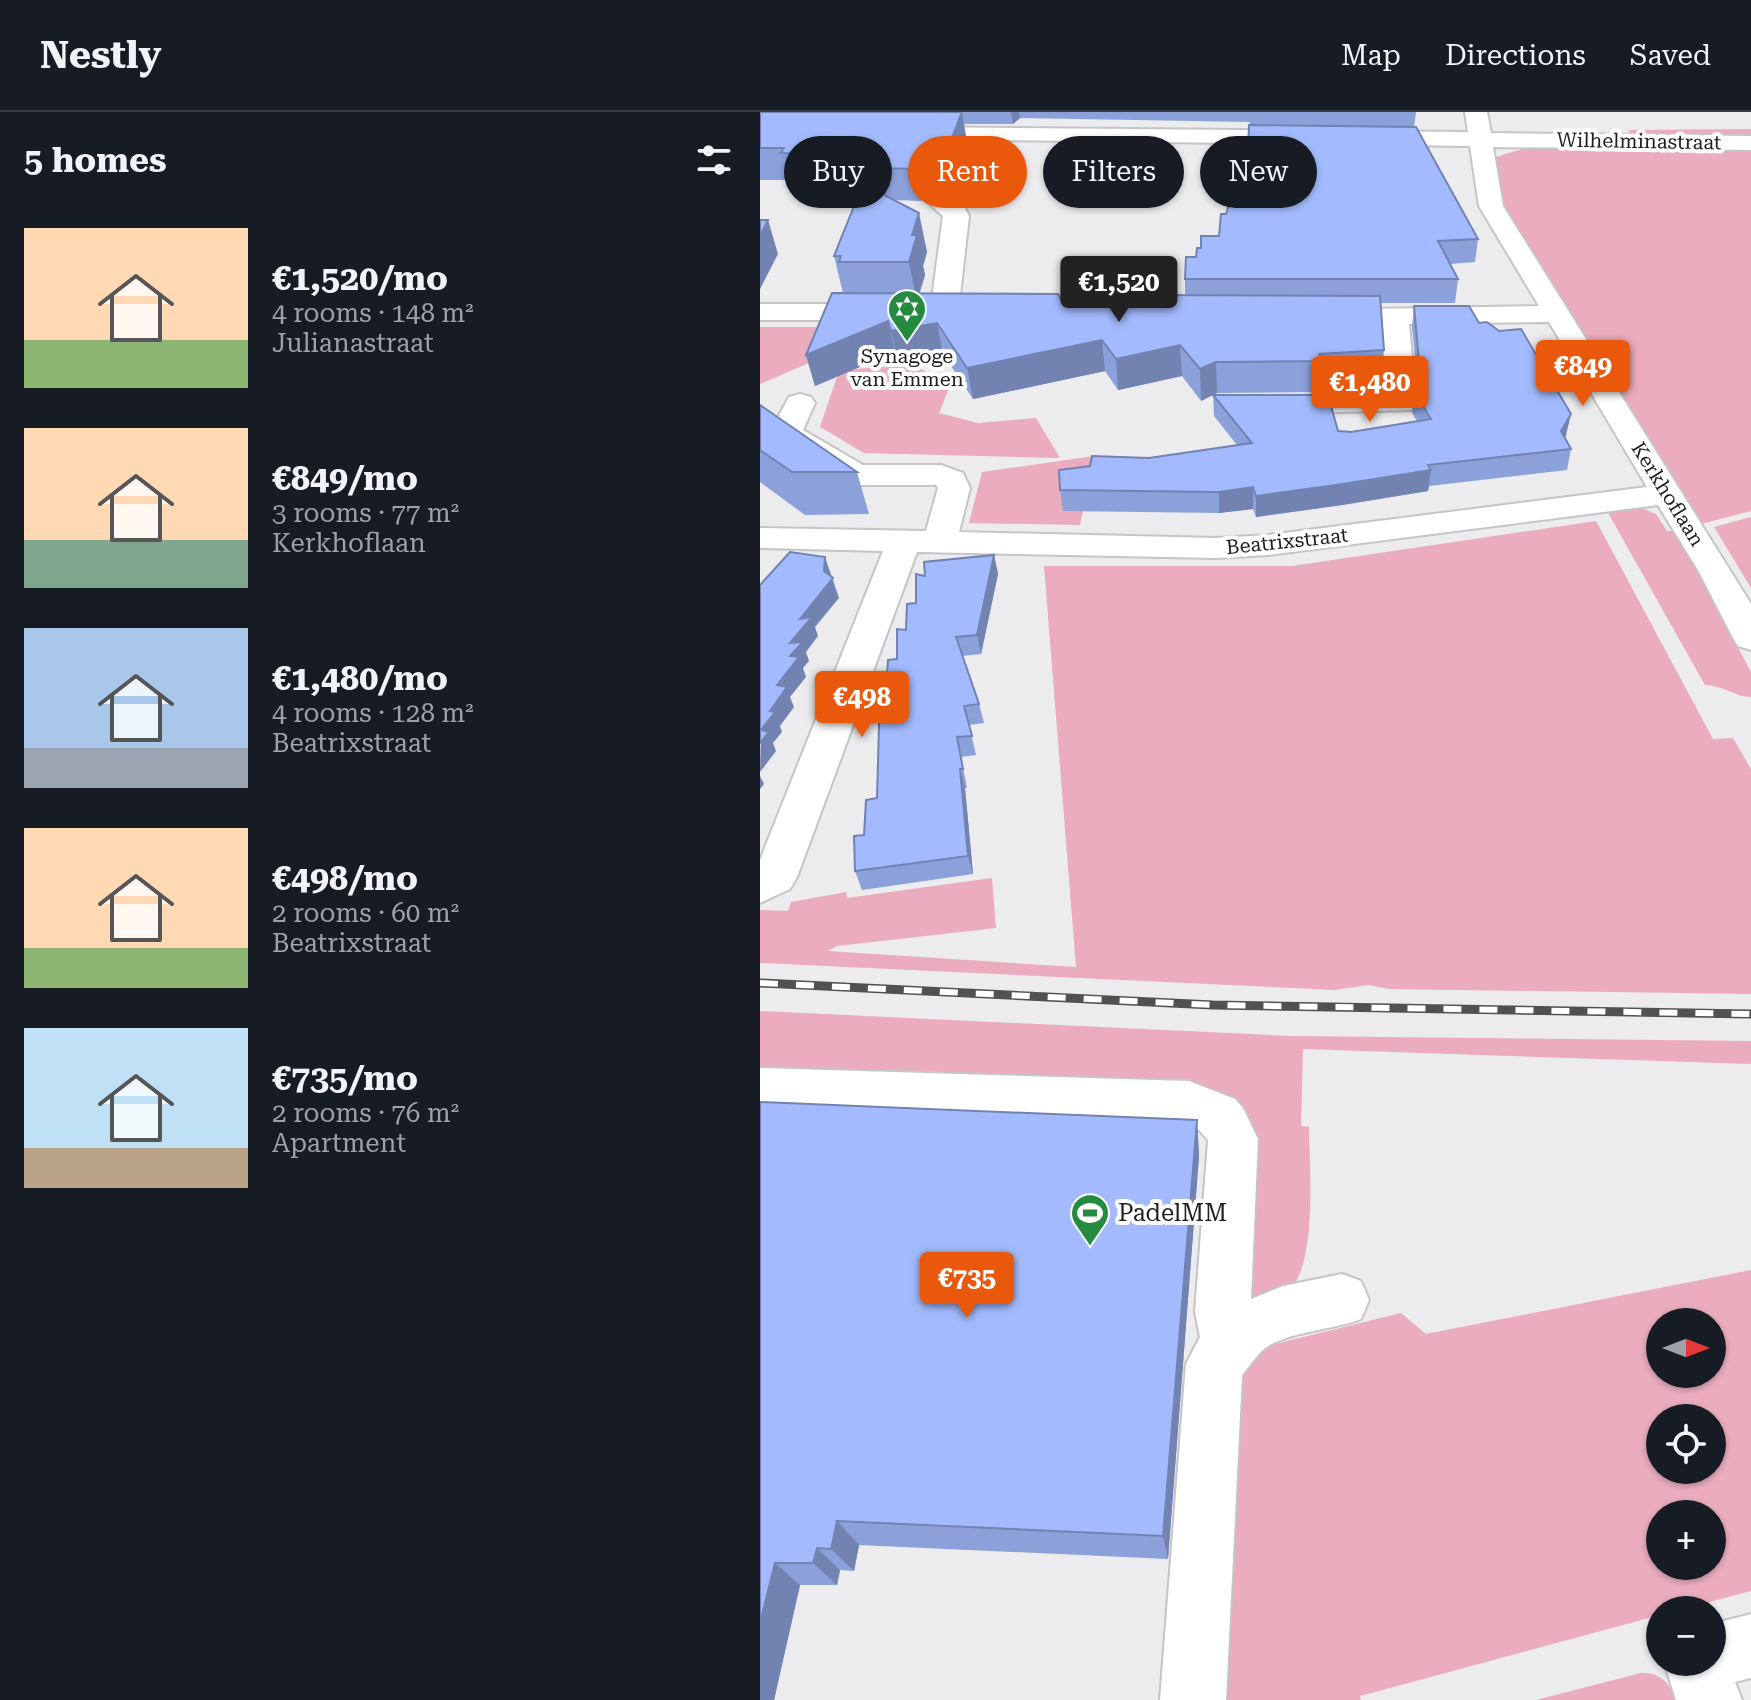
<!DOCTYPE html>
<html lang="en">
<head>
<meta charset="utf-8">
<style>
  body { margin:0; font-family:"Roboto Serif",serif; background:#20242c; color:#f1f3f6; height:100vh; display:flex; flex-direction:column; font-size:30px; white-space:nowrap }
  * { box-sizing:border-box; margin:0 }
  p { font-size:26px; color:#9ea1a6 }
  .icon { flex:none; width:44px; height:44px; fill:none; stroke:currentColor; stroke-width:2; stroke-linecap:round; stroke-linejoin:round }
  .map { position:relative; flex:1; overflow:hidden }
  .panel { display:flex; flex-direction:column; background:#171b24; width:760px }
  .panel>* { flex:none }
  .hud { position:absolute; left:24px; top:24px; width:760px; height:72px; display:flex; gap:16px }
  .needle { width:52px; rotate:90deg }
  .buttons { position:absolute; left:886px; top:1196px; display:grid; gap:16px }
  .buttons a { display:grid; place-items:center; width:80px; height:80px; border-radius:50%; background:#171b24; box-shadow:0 2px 6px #0004; font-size:40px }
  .price { position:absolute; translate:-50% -68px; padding:0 18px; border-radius:8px; background:#ea580c; color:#fff; font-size:26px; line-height:52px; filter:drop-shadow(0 2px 4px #0008) }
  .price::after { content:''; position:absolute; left:50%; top:48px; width:24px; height:18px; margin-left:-12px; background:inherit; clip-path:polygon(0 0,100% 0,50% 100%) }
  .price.active { background:#222; color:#fff }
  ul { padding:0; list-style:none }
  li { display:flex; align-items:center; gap:24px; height:200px; padding:0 24px }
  li span { display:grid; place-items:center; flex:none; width:224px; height:160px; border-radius:0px; color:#555 }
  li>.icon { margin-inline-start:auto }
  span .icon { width:96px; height:96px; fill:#fffc; stroke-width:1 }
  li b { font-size:34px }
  h2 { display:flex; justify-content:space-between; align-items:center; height:96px; padding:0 24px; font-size:34px }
  .chip { padding:0 28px; border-radius:36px; background:#171b24; box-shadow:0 2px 6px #0004; font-size:28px; line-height:72px }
  .chip.active { background:#ea580c; color:#fff }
  header { display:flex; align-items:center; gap:48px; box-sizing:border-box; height:112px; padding:0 40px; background:#171b24; border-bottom:2px solid #363941 }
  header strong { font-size:38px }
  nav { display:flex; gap:44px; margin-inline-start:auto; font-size:28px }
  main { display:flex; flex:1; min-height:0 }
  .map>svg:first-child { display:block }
  .green { fill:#ebacbe; fill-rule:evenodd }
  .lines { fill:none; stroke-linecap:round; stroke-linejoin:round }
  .minor-casing { stroke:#c5c4c7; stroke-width:4 }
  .minor { fill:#fff; fill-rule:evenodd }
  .rail-casing { stroke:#515052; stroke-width:9 }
  .rail { stroke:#fff; stroke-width:6; stroke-dasharray:18; stroke-linecap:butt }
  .wall { fill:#8ca1da; fill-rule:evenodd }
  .shaded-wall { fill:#7283b2 }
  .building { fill:#a3bbfe; stroke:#7283b2; stroke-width:2 }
  .labels { text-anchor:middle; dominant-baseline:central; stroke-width:8; stroke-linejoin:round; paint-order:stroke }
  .far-street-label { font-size:20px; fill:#1e1d1f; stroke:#fff }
  .far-poi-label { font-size:20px; fill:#1e1d1f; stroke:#fff }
  .poi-label { font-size:24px; fill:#1e1d1f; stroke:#fff; text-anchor:start }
</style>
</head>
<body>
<header>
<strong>Nestly</strong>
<nav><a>Map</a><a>Directions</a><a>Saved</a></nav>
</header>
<main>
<section class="panel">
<h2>5 homes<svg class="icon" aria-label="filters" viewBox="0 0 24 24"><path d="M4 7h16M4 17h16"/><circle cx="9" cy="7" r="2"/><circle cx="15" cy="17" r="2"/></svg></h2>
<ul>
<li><span style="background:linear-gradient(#ffd9b3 70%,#8fb573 0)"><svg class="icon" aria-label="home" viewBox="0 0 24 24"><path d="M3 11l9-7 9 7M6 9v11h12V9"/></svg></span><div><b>€1,520/mo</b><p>4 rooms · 148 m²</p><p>Julianastraat</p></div></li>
<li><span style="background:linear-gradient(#ffd9b3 70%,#7fa58c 0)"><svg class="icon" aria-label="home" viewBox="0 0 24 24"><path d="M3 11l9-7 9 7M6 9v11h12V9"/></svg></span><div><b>€849/mo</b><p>3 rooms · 77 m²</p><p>Kerkhoflaan</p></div></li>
<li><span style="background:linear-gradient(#a9c7e8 75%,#9aa5b1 0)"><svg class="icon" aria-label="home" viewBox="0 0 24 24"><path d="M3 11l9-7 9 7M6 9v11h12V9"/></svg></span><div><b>€1,480/mo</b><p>4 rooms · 128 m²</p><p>Beatrixstraat</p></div></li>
<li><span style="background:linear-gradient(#ffd9b3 75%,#8fb573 0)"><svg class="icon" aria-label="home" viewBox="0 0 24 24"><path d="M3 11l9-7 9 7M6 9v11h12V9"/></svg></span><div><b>€498/mo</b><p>2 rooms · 60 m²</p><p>Beatrixstraat</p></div></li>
<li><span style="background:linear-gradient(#bfe0f5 75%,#b9a48a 0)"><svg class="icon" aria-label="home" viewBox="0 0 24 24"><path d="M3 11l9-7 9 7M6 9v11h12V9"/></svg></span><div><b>€735/mo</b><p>2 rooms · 76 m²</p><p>Apartment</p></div></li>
</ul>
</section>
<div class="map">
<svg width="991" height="1588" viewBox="0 0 991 1588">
  <rect width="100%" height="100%" fill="#ecebee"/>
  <!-- green -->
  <g class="green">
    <path d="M 991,17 L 991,26 L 872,25 L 868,18 Z"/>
    <path d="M 772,34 L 991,35 L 991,399 L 941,412 L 746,101 L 737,78 L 736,45 Z"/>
    <path d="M 0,215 L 68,215 L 65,244 L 0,272 Z"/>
    <path d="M 153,251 L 189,276 L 179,301 L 218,311 L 276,306 L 300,346 L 104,341 L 60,315 L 79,259 Z"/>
    <path d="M 334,344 L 320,413 L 209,411 L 222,360 Z"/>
    <path d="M 869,391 L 896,402 L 907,419 L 916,419 L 991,560 L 991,585 C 976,585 962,573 945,573 L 847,399 Z"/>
    <path d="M 991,405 L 991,476 L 954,415 Z"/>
    <path d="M 836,409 L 953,627 L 973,626 L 991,657 L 991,882 L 630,877 L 608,873 L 575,878 L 0,851 L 0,798 L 28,799 L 31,790 L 86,780 L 87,786 L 232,766 L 236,816 L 77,834 L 68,839 L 316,855 L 284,454 L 532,454 Z"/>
    <path d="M 0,899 L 531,924 L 991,929 L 991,952 L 543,937 L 541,1014 L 549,1015 C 549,1053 559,1160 525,1181 C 513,1188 497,1191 484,1196 L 491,1019 L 0,962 Z"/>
    <path d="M 991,1158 L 991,1479 L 919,1498 L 900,1498 L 900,1503 L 600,1584 L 601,1588 L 465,1588 L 480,1268 L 486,1251 L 507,1234 L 641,1201 L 666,1222 ZM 900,1210 L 952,1210 L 952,1262 L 900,1262 ZM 900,1306 L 952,1306 L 952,1358 L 900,1358 ZM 900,1402 L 952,1402 L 952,1454 L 900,1454 Z"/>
    <path d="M 881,1561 C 900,1560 910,1571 916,1588 L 776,1588 Z"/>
  </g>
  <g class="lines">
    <defs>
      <g id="minor">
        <path d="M 705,0 L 727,0 L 731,21 L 991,24 L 991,38 L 733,35 L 743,94 L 991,492 L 991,538 L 978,534 L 973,526 L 938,458 L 898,393 L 508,443 L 456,446 L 157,440 L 37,765 L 30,777 L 0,791 L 0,748 L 123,439 L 0,436 L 0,416 L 166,419 L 178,376 L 176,373 L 96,373 L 85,370 L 17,329 L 11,318 L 29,285 L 40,282 L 51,285 L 55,291 L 43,318 L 103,353 L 181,353 L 203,361 L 210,376 L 199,420 L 456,426 L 508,423 L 887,375 L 789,210 L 649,212 L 656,292 L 652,298 L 511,302 L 500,299 L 496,293 L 500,287 L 511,284 L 625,283 L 621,212 L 552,210 L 548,204 L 552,198 L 779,194 L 719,94 L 710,34 L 234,28 L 218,71 L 198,78 L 190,85 L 204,94 L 209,104 L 198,201 L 194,207 L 184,209 L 174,207 L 170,201 L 183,104 L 163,86 L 180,68 L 199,62 L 211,28 L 145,27 L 137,25 L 134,20 L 137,15 L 708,20 Z"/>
        <path d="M 0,192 L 126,192 L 136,194 L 140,200 L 136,206 L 126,208 L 0,208 Z"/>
        <path d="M 0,956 L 429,969 L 475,987 L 483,996 L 498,1027 L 491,1187 L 523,1174 L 582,1162 L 601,1169 L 609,1188 L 601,1207 C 574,1218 523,1220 503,1238 C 495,1245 489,1255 482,1263 L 466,1588 L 400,1588 L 426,1252 L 440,1225 L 435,1200 L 448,1028 L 439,1018 L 429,1013 L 0,998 Z"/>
        <path d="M 991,1502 L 991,1566 L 975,1570 L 982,1588 L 916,1588 L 904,1550 L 952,1550 L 952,1512 Z"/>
      </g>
    </defs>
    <!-- minor casing -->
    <use href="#minor" class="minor-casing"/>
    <!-- minor -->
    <use href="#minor" class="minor"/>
    <defs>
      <path id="rail" d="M 0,871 L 453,893 L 991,902"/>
    </defs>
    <!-- rail casing -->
    <use href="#rail" class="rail-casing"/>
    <!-- rail -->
    <use href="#rail" class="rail"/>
  </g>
  <!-- wall -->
  <g class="wall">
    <path d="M 0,0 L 656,0 L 654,15 L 718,127 L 715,150 L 690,152 L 698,167 L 695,191 L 621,191 L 624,238 L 621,270 L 560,273 L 560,280 L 457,281 L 441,289 L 422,264 L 358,278 L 345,259 L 213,287 L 183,242 L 138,250 L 135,240 L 55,274 L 46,243 L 83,181 L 74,144 L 102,74 L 29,73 L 28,68 L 0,68 ZM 260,6 L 490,10 L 488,38 L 488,60 L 517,83 L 466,102 L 459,124 L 441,136 L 425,167 L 425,183 L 302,189 L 159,181 L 165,163 L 163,154 L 167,140 L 134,88 L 162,89 L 161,84 L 178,66 L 197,60 L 207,31 L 204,12 L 253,12 Z"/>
    <path d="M 193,76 L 236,82 L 238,91 L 203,90 L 195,85 Z"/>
    <path d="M 654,194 L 719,211 L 806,323 L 805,326 L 811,337 L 807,358 L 669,374 L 668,379 L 582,393 L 496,405 L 493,397 L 459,401 L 303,399 L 300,378 L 389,346 L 477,333 L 454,304 L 453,283 L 578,319 L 591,320 L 657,309 L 652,301 L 654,280 L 658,275 L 652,215 Z"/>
    <path d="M 0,293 L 97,360 L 109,402 L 45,403 L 0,370 Z"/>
    <path d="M 234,443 L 238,462 L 221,542 L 202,544 L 219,592 L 224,611 L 209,613 L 216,643 L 201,645 L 207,676 L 205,676 L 213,762 L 102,778 L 95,759 L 104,723 L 117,686 L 126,577 L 165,464 Z"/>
    <path d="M 0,990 L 437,1008 L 439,1044 L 408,1447 L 99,1433 L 94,1459 L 80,1458 L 77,1473 L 40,1473 L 14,1588 Z"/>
  </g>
  <!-- shaded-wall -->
  <g class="shaded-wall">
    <path d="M 202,0 L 207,31 L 197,60 L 178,66 L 161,84 L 155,52 Z"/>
    <path d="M 251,0 L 259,0 L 260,6 L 253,12 Z"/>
    <path d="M 159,101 L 167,140 L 163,154 L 165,163 L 157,190 L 149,150 L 152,123 Z"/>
    <path d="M 8,108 L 18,142 L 0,177 L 0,124 Z"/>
    <path d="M 128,209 L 135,240 L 55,274 L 46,243 Z"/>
    <path d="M 177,211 L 183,242 L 138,250 L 131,219 Z"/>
    <path d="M 342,228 L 345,259 L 213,287 L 207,256 Z"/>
    <path d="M 420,233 L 422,264 L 358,278 L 356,247 Z"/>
    <path d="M 456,250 L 457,281 L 441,289 L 440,257 Z"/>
    <path d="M 811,302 L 806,323 L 798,338 L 801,319 Z"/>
    <path d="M 671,358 L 668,379 L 582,393 L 496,405 L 496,384 Z"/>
    <path d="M 493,375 L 493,397 L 459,401 L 459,380 Z"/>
    <path d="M 234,443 L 238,462 L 221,542 L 217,523 Z"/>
    <path d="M 65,445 L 79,486 L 55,515 L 58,524 L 46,540 L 49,549 L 43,556 L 46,565 L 30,585 L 34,595 L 20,614 L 22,620 L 13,631 L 16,639 L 0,660 L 1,618 L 10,599 L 17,573 L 30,544 L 30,531 L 40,507 L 64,459 Z"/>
    <path d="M 200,657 L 205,676 L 213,762 L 208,744 Z"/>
    <path d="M 0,664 L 4,672 L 0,677 Z"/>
    <path d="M 437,1008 L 439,1044 L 408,1447 L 403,1424 Z"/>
    <path d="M 77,1409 L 99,1433 L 94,1459 L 71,1437 Z"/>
    <path d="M 57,1436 L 80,1458 L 77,1473 L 53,1451 Z"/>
    <path d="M 15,1451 L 40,1473 L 14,1588 L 0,1588 L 0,1511 Z"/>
  </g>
  <!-- building -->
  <g class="building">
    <path d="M 0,0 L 202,0 L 191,28 L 172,34 L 155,52 L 156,57 L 113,56 L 116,50 L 107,50 L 111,42 L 21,41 L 24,36 L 0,36 Z"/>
    <path d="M 489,13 L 656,15 L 718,127 L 678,129 L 698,167 L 425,167 L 426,145 L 436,145 L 437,136 L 441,136 L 441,124 L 459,124 L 461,102 L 466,102 L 472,82 L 548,83 L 488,38 Z"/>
    <path d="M 212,67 L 236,82 L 202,81 L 193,76 Z"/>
    <path d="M 103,72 L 159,101 L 152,123 L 157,123 L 149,150 L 79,150 L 81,144 L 74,144 Z"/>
    <path d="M 0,108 L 8,108 L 0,124 Z"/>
    <path d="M 72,181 L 298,182 L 302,189 L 359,183 L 620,184 L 624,238 L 559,242 L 561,249 L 456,250 L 440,257 L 420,233 L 356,247 L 342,228 L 207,256 L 177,211 L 131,219 L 128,209 L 46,243 Z"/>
    <path d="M 654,194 L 709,194 L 719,211 L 727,210 L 739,219 L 761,217 L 811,302 L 801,319 L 811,337 L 668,353 L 671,358 L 583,372 L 496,384 L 493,375 L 459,380 L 300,378 L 299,358 L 330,354 L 332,344 L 389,346 L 492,331 L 453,283 L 568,283 L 578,319 L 591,320 L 671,307 L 654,280 L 661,271 Z"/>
    <path d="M 0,293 L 97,360 L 32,360 L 0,338 Z"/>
    <path d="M 30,440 L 65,445 L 64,459 L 73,466 L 40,507 L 52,505 L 30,531 L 43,530 L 30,544 L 39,545 L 17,573 L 27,575 L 10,599 L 15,600 L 1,618 L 9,620 L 0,631 L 0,473 Z"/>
    <path d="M 234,443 L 217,523 L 196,525 L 219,592 L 204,594 L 212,624 L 197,625 L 203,657 L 200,657 L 208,744 L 95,759 L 94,724 L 104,723 L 106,688 L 117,686 L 120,578 L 126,577 L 128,548 L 137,547 L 137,517 L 146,518 L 147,492 L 156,491 L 156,462 L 165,464 L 164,450 Z"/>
    <path d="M 0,990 L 437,1008 L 403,1424 L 77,1409 L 71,1437 L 57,1436 L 53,1451 L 15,1451 L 0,1511 Z"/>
  </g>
  <!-- icons -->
  <defs>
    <symbol id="synagogue-pin" viewBox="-11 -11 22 30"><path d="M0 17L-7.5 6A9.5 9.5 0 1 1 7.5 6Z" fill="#248b40" stroke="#fff"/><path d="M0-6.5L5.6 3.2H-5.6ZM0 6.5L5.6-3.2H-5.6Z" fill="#fff"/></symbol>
    <symbol id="stadium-pin" viewBox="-11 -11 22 30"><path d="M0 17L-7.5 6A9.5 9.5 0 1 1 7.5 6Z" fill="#248b40" stroke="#fff"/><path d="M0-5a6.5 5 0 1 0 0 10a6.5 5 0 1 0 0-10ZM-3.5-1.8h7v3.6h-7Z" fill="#fff"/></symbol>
  </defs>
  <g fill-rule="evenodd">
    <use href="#synagogue-pin" x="125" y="175" width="44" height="60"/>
    <use href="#stadium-pin" x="308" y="1079" width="44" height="60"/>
  </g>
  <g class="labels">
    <!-- far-street labels -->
    <g class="far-street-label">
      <text transform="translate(879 29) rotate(1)">Wilhelminastraat</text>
      <text transform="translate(908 382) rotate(58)">Kerkhoflaan</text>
      <text transform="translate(527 429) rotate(-6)">Beatrixstraat</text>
    </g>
    <!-- far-poi labels -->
    <g class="far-poi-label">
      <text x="147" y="244">Synagoge<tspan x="147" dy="23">van Emmen</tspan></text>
    </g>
    <!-- poi labels -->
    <g class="poi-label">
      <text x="358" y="1101">PadelMM</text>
    </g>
  </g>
</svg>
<div class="buttons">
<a><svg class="needle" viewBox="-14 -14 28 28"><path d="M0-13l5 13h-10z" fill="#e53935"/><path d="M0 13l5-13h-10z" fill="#9ea1a6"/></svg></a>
<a><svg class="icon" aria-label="locate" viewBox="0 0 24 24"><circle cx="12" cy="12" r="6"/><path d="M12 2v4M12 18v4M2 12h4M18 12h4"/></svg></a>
<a>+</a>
<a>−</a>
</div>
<b class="price active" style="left:359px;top:212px">€1,520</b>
<b class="price" style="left:823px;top:296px">€849</b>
<b class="price" style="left:610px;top:312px">€1,480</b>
<b class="price" style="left:102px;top:627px">€498</b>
<b class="price" style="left:207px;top:1208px">€735</b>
<div class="hud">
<a class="chip">Buy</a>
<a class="chip active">Rent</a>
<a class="chip">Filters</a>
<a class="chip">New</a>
</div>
</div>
</main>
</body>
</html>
